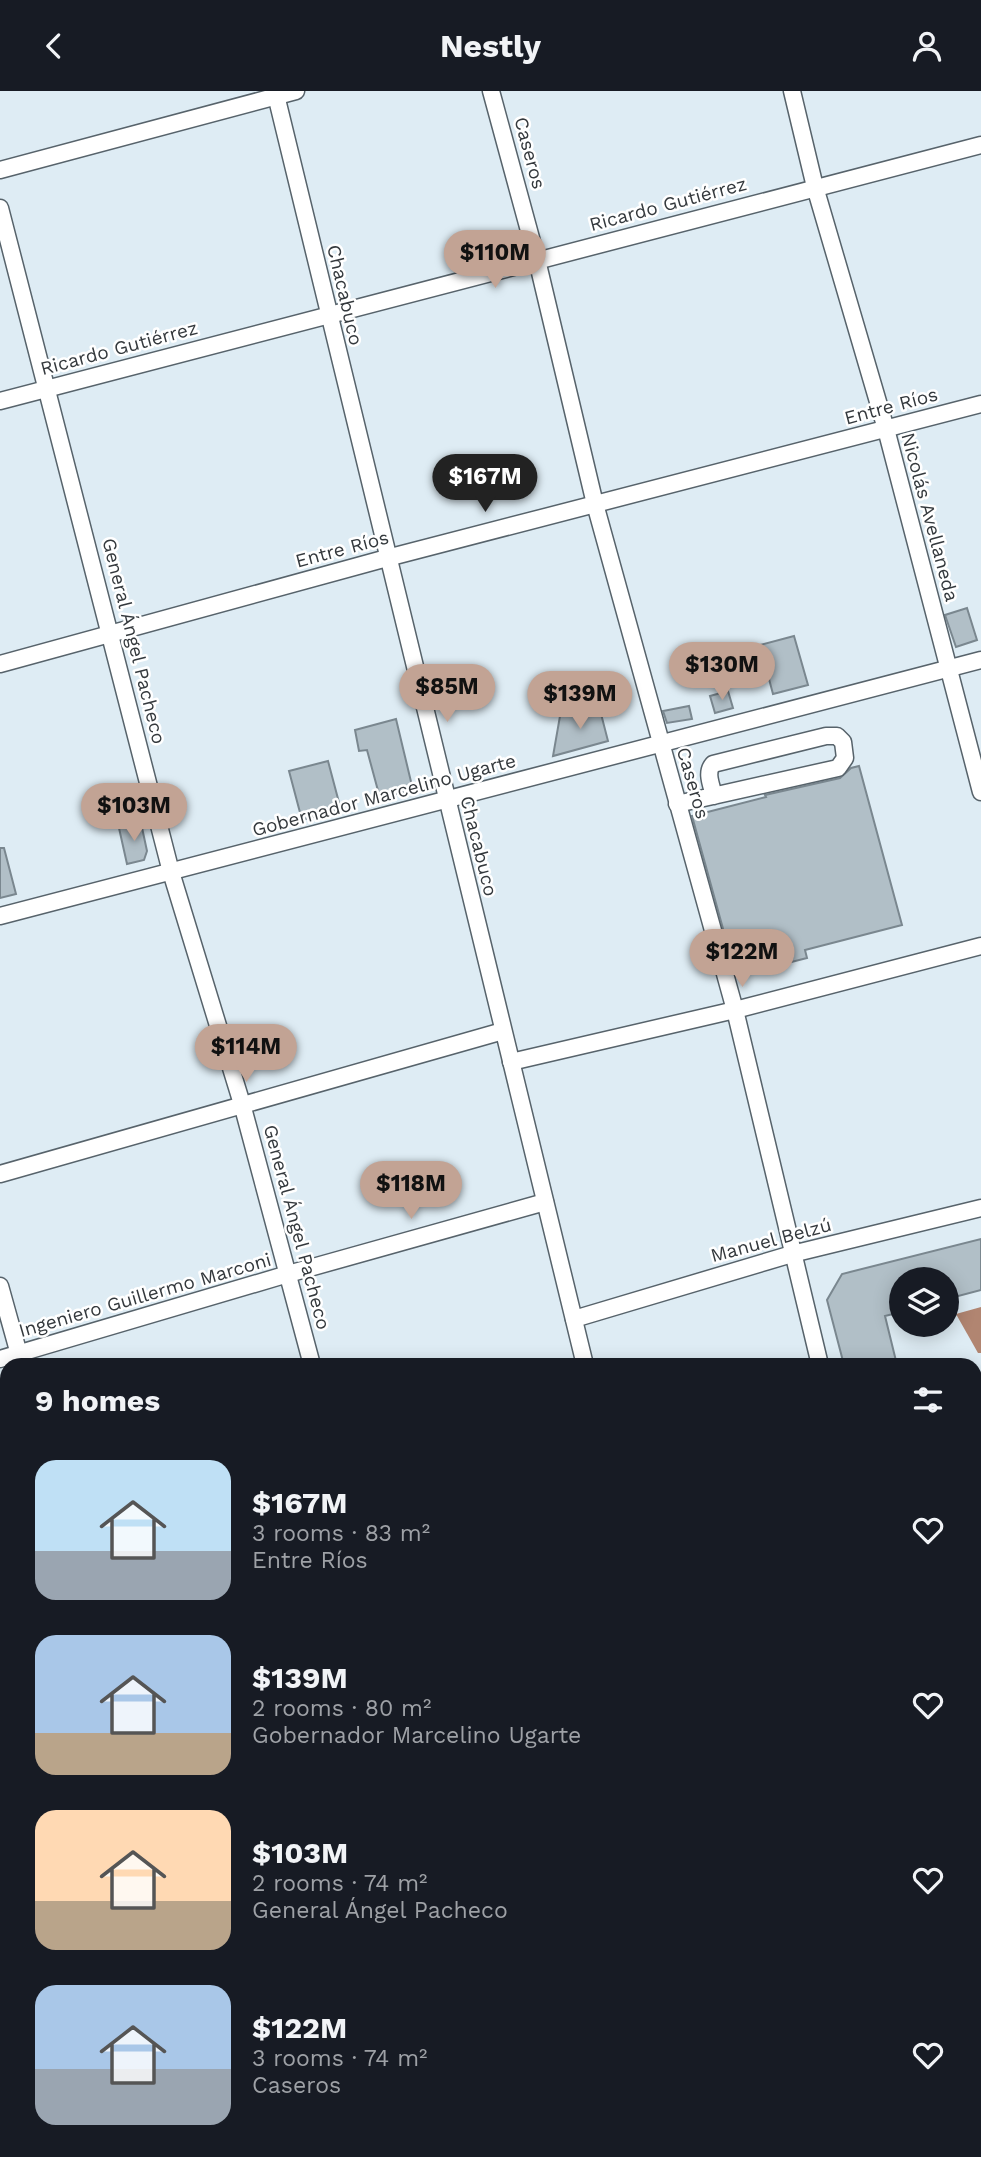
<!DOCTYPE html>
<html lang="en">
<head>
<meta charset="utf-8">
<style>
  body { margin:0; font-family:"Work Sans",sans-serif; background:#20242c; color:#f1f3f6; height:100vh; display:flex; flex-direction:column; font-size:26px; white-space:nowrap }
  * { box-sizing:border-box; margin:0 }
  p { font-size:23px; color:#9ea1a6 }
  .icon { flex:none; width:38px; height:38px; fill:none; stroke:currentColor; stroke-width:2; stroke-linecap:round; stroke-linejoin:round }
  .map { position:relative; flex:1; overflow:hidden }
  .sheet { position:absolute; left:0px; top:1267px; width:982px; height:800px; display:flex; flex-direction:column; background:#171b24; border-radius:21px 21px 0 0; box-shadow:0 4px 18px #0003 }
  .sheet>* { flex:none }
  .controls { position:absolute; left:889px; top:1176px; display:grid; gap:14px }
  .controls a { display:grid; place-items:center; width:70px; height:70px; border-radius:50%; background:#171b24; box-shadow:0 4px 18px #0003; font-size:35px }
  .price { position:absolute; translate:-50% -60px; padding:0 16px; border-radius:24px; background:#c2a394; color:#111; font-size:23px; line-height:46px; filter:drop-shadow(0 2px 4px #0008) }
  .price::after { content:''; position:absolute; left:50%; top:42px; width:21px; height:16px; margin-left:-10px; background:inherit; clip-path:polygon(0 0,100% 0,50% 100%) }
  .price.current { background:#222; color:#fff }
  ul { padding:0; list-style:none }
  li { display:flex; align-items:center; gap:21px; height:175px; padding:0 35px }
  li span { display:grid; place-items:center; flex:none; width:196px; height:140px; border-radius:21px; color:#555 }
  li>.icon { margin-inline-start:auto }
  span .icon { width:84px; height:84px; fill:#fffc; stroke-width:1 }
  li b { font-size:30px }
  h2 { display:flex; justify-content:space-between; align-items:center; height:84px; padding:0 35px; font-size:30px }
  header { display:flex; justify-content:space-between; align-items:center; height:91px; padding:0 35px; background:#171b24; font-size:32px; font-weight:700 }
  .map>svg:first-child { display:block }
  .water { fill:#b18571 }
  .building { fill:#b1bfc7; stroke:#7a878f; stroke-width:2 }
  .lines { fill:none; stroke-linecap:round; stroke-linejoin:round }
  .minor-casing { stroke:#57636b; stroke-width:19 }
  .path { stroke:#8f989e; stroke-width:2.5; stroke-dasharray:5 3.5; stroke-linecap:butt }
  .minor { stroke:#fff; stroke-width:16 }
  .rail { stroke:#565d62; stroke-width:4.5 }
  .labels { text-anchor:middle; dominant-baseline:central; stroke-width:5; stroke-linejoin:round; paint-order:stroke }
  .street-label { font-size:19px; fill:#34393d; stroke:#fff }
</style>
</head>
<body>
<header><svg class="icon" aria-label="back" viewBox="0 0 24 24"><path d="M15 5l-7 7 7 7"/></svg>Nestly<svg class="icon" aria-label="person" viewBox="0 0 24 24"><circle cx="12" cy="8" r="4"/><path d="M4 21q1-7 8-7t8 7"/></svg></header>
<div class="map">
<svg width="981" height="2066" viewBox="0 0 981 2066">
  <rect width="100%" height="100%" fill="#deecf4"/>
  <!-- water -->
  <path class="water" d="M 981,1216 L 981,1262 L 978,1262 L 956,1223 Z"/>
  <!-- building -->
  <g class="building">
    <path d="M 967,517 L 977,549 L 956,556 L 945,524 Z"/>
    <path d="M 794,545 L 808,594 L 773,603 L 760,554 Z"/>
    <path d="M 728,600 L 733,617 L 715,622 L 710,605 Z"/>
    <path d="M 599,615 L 608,650 L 553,665 L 560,625 Z"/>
    <path d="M 689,615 L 692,628 L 667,632 L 663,620 Z"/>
    <path d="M 396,628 L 413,699 L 380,707 L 367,659 L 359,660 L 355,639 Z"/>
    <path d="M 328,670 L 341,719 L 302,729 L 289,680 Z"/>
    <path d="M 859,675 L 902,834 L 805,859 L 807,867 L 736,885 L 692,725 L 766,706 L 765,704 L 840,687 L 851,677 Z"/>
    <path d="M 141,732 L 147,760 L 144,769 L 127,773 L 119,737 Z"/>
    <path d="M 0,757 L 4,757 L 16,803 L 0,807 Z"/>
    <path d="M 981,1148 L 981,1199 L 947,1208 L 947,1188 L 901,1188 L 901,1221 L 885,1225 L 897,1274 L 844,1274 L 827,1209 L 842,1183 Z"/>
  </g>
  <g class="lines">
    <defs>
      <g id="minor">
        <path d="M 275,0 L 585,1274"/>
        <path d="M 491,0 L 537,169 L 595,413 L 735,919 L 820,1274"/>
        <path d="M 792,0 L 815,96 L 886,338 L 981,701"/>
        <path d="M 0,79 L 296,0"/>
        <path d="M 0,117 L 171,781 L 242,1013 L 312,1274"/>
        <path d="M 0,310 L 981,54"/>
        <path d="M 0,573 L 387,467 L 981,313"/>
        <path d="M 677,713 L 838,677 L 845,667 L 843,651 L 837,645 L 826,645 L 713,673 C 705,682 712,695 714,705"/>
        <path d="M 0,825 L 981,569"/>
        <path d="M 511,971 L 735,919 L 981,855"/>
        <path d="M 0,1083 L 503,940"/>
        <path d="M 0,1195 L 22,1274"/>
        <path d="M 574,1228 L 792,1163 L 981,1117"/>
        <path d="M 0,1268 L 288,1183 L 545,1111"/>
        <path d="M 975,1379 L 981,1377"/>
        <path d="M 975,1395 L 981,1416"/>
        <path d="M 0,1454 L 7,1452"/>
        <path d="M 0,1653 L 7,1651"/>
        <path d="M 975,1669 L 981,1664"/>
        <path d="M 975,1749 L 981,1748"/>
        <path d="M 0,1845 L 7,1844"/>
        <path d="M 975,1851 L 981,1873"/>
        <path d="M 0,2028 L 7,2026"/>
        <path d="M 241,2060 L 242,2066"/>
        <path d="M 429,2060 L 430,2066"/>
        <path d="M 506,2066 L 527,2060"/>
        <path d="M 663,2066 L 666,2060"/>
      </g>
    </defs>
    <!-- minor casing -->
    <use href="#minor" class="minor-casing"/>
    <!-- path -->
    <path class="path" d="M 611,2066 L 615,2060"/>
    <!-- minor -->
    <use href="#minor" class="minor"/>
    <!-- rail -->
    <g class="rail">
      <path d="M 975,1609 L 981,1603"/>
      <path d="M 975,1626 L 981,1621"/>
      <path d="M 623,2066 L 627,2060"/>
      <path d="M 638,2066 L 642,2060"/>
    </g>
  </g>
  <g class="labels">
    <!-- street labels -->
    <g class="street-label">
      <text transform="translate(530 62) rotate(75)">Caseros</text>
      <text transform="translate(668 113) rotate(-15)">Ricardo Gutiérrez</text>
      <text transform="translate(345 204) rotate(77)">Chacabuco</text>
      <text transform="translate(119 257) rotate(-15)">Ricardo Gutiérrez</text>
      <text transform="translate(891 315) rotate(-15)">Entre Ríos</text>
      <text transform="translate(930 426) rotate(75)">Nicolás Avellaneda</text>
      <text transform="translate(342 458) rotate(-15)">Entre Ríos</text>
      <text transform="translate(134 550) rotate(76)">General Ángel Pacheco</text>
      <text transform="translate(693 692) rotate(74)">Caseros</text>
      <text transform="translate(384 704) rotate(-15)">Gobernador Marcelino Ugarte</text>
      <text transform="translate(479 755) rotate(76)">Chacabuco</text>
      <text transform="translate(297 1136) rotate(75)">General Ángel Pacheco</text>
      <text transform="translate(771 1149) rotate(-15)">Manuel Belzú</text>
      <text transform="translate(145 1204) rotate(-16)">Ingeniero Guillermo Marconi</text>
    </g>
  </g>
</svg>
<div class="controls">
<a><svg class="icon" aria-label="layers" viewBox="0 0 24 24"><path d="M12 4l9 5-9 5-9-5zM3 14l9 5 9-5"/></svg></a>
</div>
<b class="price" style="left:495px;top:199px">$110M</b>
<b class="price current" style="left:485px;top:423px">$167M</b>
<b class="price" style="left:722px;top:611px">$130M</b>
<b class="price" style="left:447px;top:633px">$85M</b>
<b class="price" style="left:580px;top:640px">$139M</b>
<b class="price" style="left:134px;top:752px">$103M</b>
<b class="price" style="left:742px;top:898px">$122M</b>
<b class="price" style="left:246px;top:993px">$114M</b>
<b class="price" style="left:411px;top:1130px">$118M</b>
<section class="sheet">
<h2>9 homes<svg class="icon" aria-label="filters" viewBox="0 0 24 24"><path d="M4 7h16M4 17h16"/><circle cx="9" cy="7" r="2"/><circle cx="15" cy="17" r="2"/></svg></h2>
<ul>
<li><span style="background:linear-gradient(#bfe0f5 65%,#9aa5b1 0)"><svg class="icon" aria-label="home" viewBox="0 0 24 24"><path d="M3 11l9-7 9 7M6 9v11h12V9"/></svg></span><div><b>$167M</b><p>3 rooms · 83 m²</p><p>Entre Ríos</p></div><svg class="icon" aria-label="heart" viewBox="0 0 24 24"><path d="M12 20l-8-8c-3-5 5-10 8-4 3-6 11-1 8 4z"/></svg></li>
<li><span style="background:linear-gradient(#a9c7e8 70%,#b9a48a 0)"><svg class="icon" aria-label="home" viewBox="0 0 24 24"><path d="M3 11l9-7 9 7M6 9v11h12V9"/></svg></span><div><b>$139M</b><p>2 rooms · 80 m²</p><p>Gobernador Marcelino Ugarte</p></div><svg class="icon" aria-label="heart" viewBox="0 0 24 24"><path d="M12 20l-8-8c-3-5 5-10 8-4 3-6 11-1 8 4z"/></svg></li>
<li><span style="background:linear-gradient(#ffd9b3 65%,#b9a48a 0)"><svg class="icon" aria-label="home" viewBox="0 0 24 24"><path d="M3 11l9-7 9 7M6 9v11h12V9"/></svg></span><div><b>$103M</b><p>2 rooms · 74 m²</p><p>General Ángel Pacheco</p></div><svg class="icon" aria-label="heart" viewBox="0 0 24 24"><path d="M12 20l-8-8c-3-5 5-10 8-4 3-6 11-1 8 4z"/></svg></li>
<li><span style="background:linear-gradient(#a9c7e8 60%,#9aa5b1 0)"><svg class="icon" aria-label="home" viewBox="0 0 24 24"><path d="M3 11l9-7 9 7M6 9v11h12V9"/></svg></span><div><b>$122M</b><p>3 rooms · 74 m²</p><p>Caseros</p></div><svg class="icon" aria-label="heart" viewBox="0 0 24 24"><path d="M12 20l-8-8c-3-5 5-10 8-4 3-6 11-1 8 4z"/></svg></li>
</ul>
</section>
</div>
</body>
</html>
